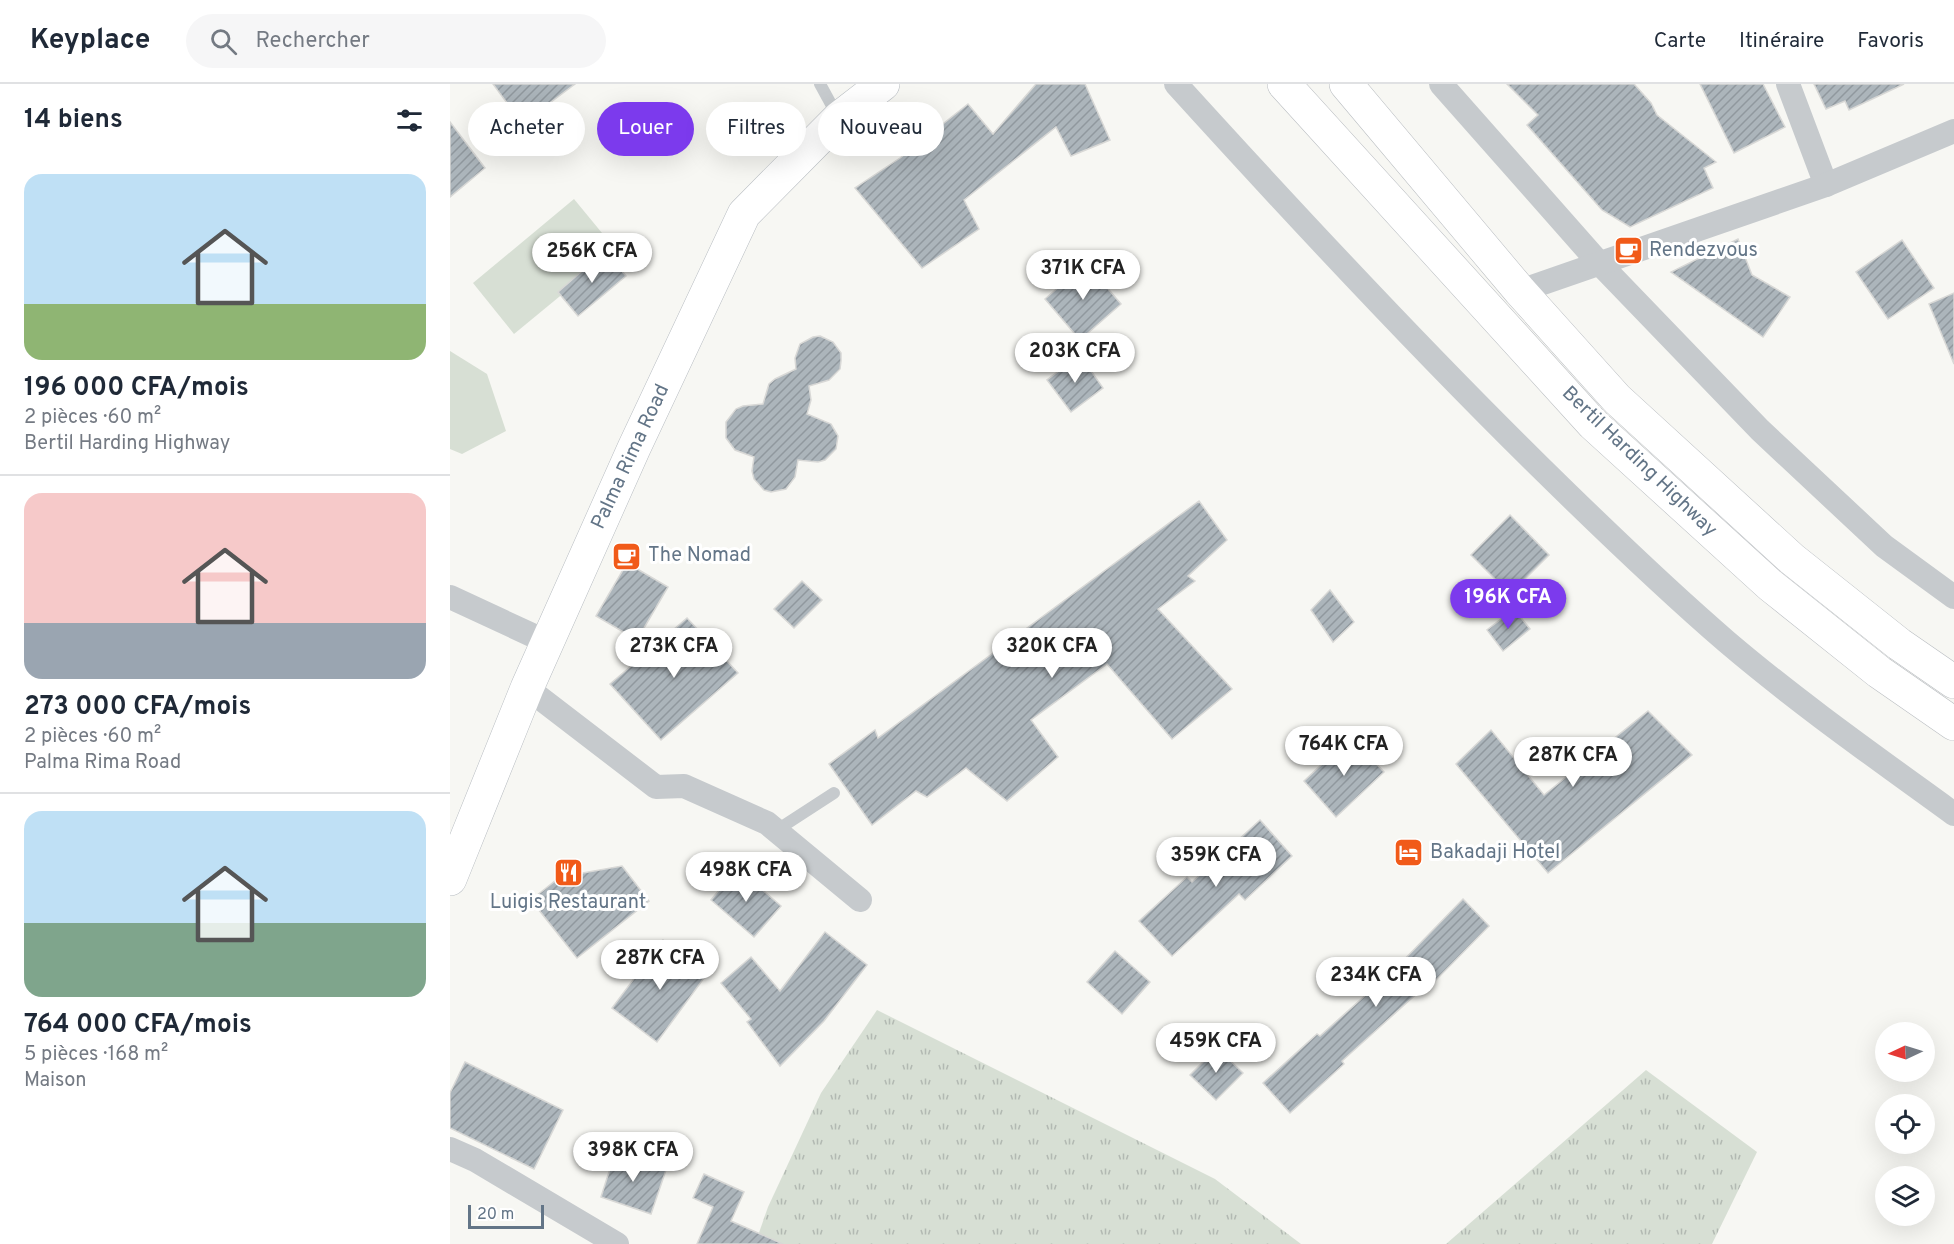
<!DOCTYPE html>
<html lang="fr">
<head>
<meta charset="utf-8">
<style>
  body { margin:0; font-family:Overpass,sans-serif; background:#f6f6f7; color:#1f2937; height:100vh; display:flex; flex-direction:column; font-size:22px; white-space:nowrap }
  * { box-sizing:border-box; margin:0 }
  p { font-size:20px; color:#747a83 }
  .icon { flex:none; width:33px; height:33px; fill:none; stroke:currentColor; stroke-width:2; stroke-linecap:round; stroke-linejoin:round }
  .map { position:relative; flex:1; overflow:hidden }
  .details { display:flex; flex-direction:column; background:#fff; width:450px }
  .details>* { flex:none }
  .top-card { position:absolute; left:18px; top:18px; width:570px; height:54px; display:flex; gap:12px }
  .needle { width:39px; rotate:266deg }
  .tools { position:absolute; left:1425px; top:938px; display:grid; gap:12px }
  .tools a { display:grid; place-items:center; width:60px; height:60px; border-radius:50%; background:#fff; box-shadow:0 6px 24px #0002; font-size:30px }
  .scale { position:absolute; left:18px; bottom:15px; width:76px; box-sizing:border-box; padding-left:6px; border:3px solid #637587; border-top:0; font-size:16px; line-height:21px; white-space:nowrap; color:#637587; -webkit-text-stroke:4px #fff; paint-order:stroke }
  .price { position:absolute; translate:-50% -51px; padding:0 14px; border-radius:21px; background:#fff; color:#222; font-size:20px; line-height:39px; filter:drop-shadow(0 2px 3px #0008) }
  .price::after { content:''; position:absolute; left:50%; top:36px; width:18px; height:14px; margin-left:-9px; background:inherit; clip-path:polygon(0 0,100% 0,50% 100%) }
  .price.selected { background:#7c3aed; color:#fff }
  ul { padding:0; list-style:none }
  li { display:grid; align-content:center; gap:12px; height:318px; padding:0 24px }
  li+li { border-top:2px solid #e0e1e3 }
  li span { display:grid; place-items:center; height:186px; border-radius:18px; color:#555 }
  li>.icon { margin-inline-start:auto }
  span .icon { width:108px; height:108px; fill:#fffc; stroke-width:1 }
  li b { font-size:26px }
  h2 { display:flex; justify-content:space-between; align-items:center; height:72px; padding:0 24px; font-size:26px }
  .tag { padding:0 21px; border-radius:27px; background:#fff; box-shadow:0 6px 24px #0002; font-size:21px; line-height:54px }
  .tag.selected { background:#7c3aed; color:#fff }
  header { display:flex; align-items:center; gap:36px; box-sizing:border-box; height:84px; padding:0 30px; background:#fff; border-bottom:2px solid #e0e1e3 }
  header strong { font-size:28px }
  nav { display:flex; gap:33px; margin-inline-start:auto; font-size:21px }
  .search { width:420px; height:54px; background:#f6f6f7; display:flex; align-items:center; gap:15px; box-sizing:border-box; padding:0 21px; border-radius:33px; color:#747a83; font-size:22px }
  main { display:flex; flex:1; min-height:0 }
  .map>svg:first-child { display:block }
  .grass { fill:url(#grass-tufts) }
  .garden { fill:#d7dfd4 }
  .building { fill:url(#building-hatch); stroke:#d8d8d6; stroke-width:1.5 }
  .lines { fill:none; stroke-linecap:round; stroke-linejoin:round }
  .secondary-casing { stroke:#b8bdc2; stroke-width:34 }
  .primary-casing { stroke:#b9bdc1; stroke-width:34 }
  .lane { stroke:#c6cacd; stroke-width:12 }
  .street { stroke:#c6cacd; stroke-width:24 }
  .secondary { stroke:#fff; stroke-width:33 }
  .primary { stroke:#fff; stroke-width:33 }
  .labels { text-anchor:middle; dominant-baseline:central; stroke-width:6; stroke-linejoin:round; paint-order:stroke }
  .poi-label { font-size:20px; fill:#637587; stroke:#fff; text-anchor:start }
  .street-label { font-size:20px; fill:#637587; stroke:#fff }
</style>
</head>
<body>
<header>
<strong>Keyplace</strong>
<div class="search"><svg class="icon" aria-label="search" viewBox="0 0 24 24"><circle cx="10" cy="10" r="6"/><path d="M15 15l6 6"/></svg>Rechercher</div>
<nav><a>Carte</a><a>Itinéraire</a><a>Favoris</a></nav>
</header>
<main>
<section class="details">
<h2>14 biens<svg class="icon" aria-label="filters" viewBox="0 0 24 24"><path d="M4 7h16M4 17h16"/><circle cx="9" cy="7" r="2"/><circle cx="15" cy="17" r="2"/></svg></h2>
<ul>
<li><span style="background:linear-gradient(#bfe0f5 70%,#8fb573 0)"><svg class="icon" aria-label="home" viewBox="0 0 24 24"><path d="M3 11l9-7 9 7M6 9v11h12V9"/></svg></span><div><b>196 000 CFA/mois</b><p>2 pièces · 60 m²</p><p>Bertil Harding Highway</p></div></li>
<li><span style="background:linear-gradient(#f6c9c9 70%,#9aa5b1 0)"><svg class="icon" aria-label="home" viewBox="0 0 24 24"><path d="M3 11l9-7 9 7M6 9v11h12V9"/></svg></span><div><b>273 000 CFA/mois</b><p>2 pièces · 60 m²</p><p>Palma Rima Road</p></div></li>
<li><span style="background:linear-gradient(#bfe0f5 60%,#7fa58c 0)"><svg class="icon" aria-label="home" viewBox="0 0 24 24"><path d="M3 11l9-7 9 7M6 9v11h12V9"/></svg></span><div><b>764 000 CFA/mois</b><p>5 pièces · 168 m²</p><p>Maison</p></div></li>
</ul>
</section>
<div class="map">
<svg width="1504" height="1160" viewBox="0 0 1504 1160">
  <defs>
    <pattern id="grass-tufts" width="24" height="20" patternUnits="userSpaceOnUse" patternTransform="scale(1.5)"><rect width="24" height="20" fill="#d7dfd4"/><path d="M3 7l-1-3M5 7V3M7 7l1-3M15 17l-1-3M17 17v-4M19 17l1-3" fill="none" stroke="#b2b9b2"/></pattern>
    <pattern id="building-hatch" width="6" height="6" patternUnits="userSpaceOnUse" patternTransform="scale(1.5)"><rect width="6" height="6" fill="#acb5bb"/><path d="M-1 1l2-2M0 6l6-6M5 7l2-2" fill="none" stroke="#90989e"/></pattern>
  </defs>
  <rect width="100%" height="100%" fill="#f7f7f3"/>
  <!-- grass -->
  <g class="grass">
    <path d="M 427,926 L 765,1095 L 851,1160 L 305,1160 L 318,1123 L 371,1009 Z"/>
    <path d="M 1196,986 L 1307,1068 L 1262,1160 L 996,1160 Z"/>
  </g>
  <!-- garden -->
  <g class="garden">
    <path d="M 124,115 L 166,166 L 64,250 L 23,199 Z"/>
    <path d="M 0,267 L 37,290 L 56,347 L 12,370 L 0,365 Z"/>
  </g>
  <!-- building -->
  <g class="building">
    <path d="M 43,0 L 125,0 L 89,27 L 63,27 Z"/>
    <path d="M 586,0 L 635,0 L 660,56 L 621,72 L 606,43 L 514,116 L 529,145 L 472,184 L 405,104 L 450,74 L 518,20 L 543,50 Z"/>
    <path d="M 1057,0 L 1184,0 L 1201,19 L 1207,31 L 1266,78 L 1254,84 L 1263,104 L 1180,143 L 1152,126 L 1077,41 L 1088,31 Z"/>
    <path d="M 1250,0 L 1313,0 L 1335,43 L 1284,69 Z"/>
    <path d="M 1364,0 L 1454,0 L 1399,26 L 1395,17 L 1376,25 Z"/>
    <path d="M 0,38 L 35,84 L 0,113 Z"/>
    <path d="M 1288,155 L 1302,191 L 1340,213 L 1313,253 L 1221,188 Z"/>
    <path d="M 1452,156 L 1484,204 L 1438,235 L 1406,188 Z"/>
    <path d="M 155,167 L 176,192 L 128,232 L 108,208 Z"/>
    <path d="M 636,179 L 671,220 L 630,256 L 595,215 Z"/>
    <path d="M 1504,209 L 1504,280 L 1479,220 Z"/>
    <path d="M 370,252 L 383,258 L 391,269 L 391,277 L 390,285 L 379,296 L 359,302 L 361,316 L 357,330 L 381,340 L 388,352 L 386,365 L 375,376 L 368,378 L 348,376 L 345,393 L 336,405 L 321,408 L 314,406 L 304,395 L 302,387 L 304,373 L 285,366 L 276,354 L 276,338 L 286,325 L 293,322 L 313,320 L 319,300 L 325,295 L 346,285 L 345,274 L 350,260 L 363,253 Z"/>
    <path d="M 630,271 L 653,304 L 621,328 L 597,296 Z"/>
    <path d="M 749,417 L 777,456 L 738,492 L 745,497 L 708,525 L 782,605 L 722,655 L 657,580 L 581,636 L 608,673 L 557,717 L 516,684 L 477,713 L 466,707 L 422,741 L 379,680 L 425,646 L 428,654 Z"/>
    <path d="M 1060,431 L 1099,471 L 1060,510 L 1021,471 Z"/>
    <path d="M 177,479 L 218,503 L 187,556 L 146,532 Z"/>
    <path d="M 352,497 L 372,516 L 344,544 L 324,525 Z"/>
    <path d="M 880,506 L 904,538 L 883,558 L 861,526 Z"/>
    <path d="M 1064,525 L 1080,545 L 1053,567 L 1037,546 Z"/>
    <path d="M 237,534 L 288,589 L 211,656 L 160,600 Z"/>
    <path d="M 1198,627 L 1242,671 L 1098,789 L 1006,680 L 1041,646 L 1094,711 Z"/>
    <path d="M 901,653 L 934,688 L 886,733 L 854,697 Z"/>
    <path d="M 810,736 L 842,772 L 795,816 L 789,810 L 722,872 L 689,837 L 737,793 L 742,798 Z"/>
    <path d="M 172,782 L 199,817 L 127,874 L 81,816 L 110,793 Z"/>
    <path d="M 287,784 L 331,822 L 304,853 L 261,816 Z"/>
    <path d="M 1013,815 L 1039,842 L 984,898 L 982,896 L 892,977 L 894,980 L 840,1029 L 813,999 L 867,950 L 870,952 L 948,882 Z"/>
    <path d="M 375,848 L 417,881 L 374,937 L 330,982 L 297,938 L 301,935 L 271,899 L 301,873 L 330,907 Z"/>
    <path d="M 213,856 L 257,890 L 207,958 L 162,924 Z"/>
    <path d="M 665,867 L 700,898 L 672,930 L 637,898 Z"/>
    <path d="M 767,964 L 793,989 L 766,1016 L 740,991 Z"/>
    <path d="M 15,978 L 113,1026 L 84,1085 L 0,1044 L 0,1009 Z"/>
    <path d="M 165,1069 L 216,1086 L 201,1130 L 151,1113 Z"/>
    <path d="M 254,1090 L 294,1108 L 281,1137 L 333,1160 L 247,1160 L 263,1123 L 243,1114 Z"/>
  </g>
  <g class="lines">
    <defs>
      <path id="secondary" d="M 0,795 L 77,604 L 184,364 L 294,130 L 389,34 L 433,0"/>
      <g id="primary">
        <path d="M 834,0 L 1143,340 L 1320,501 L 1429,588 L 1504,640"/>
        <path d="M 896,0 L 1070,207 L 1167,315 L 1342,475 L 1449,560 L 1504,598"/>
      </g>
    </defs>
    <!-- secondary casing -->
    <use href="#secondary" class="secondary-casing"/>
    <!-- primary casing -->
    <use href="#primary" class="primary-casing"/>
    <!-- lane -->
    <g class="lane">
      <path d="M 370,0 L 388,33"/>
      <path d="M 327,746 L 384,709"/>
    </g>
    <!-- street -->
    <g class="street">
      <path d="M 726,0 C 844,130 964,259 1089,382 C 1150,442 1212,502 1277,558 C 1350,620 1427,674 1504,730"/>
      <path d="M 991,0 L 1150,180 L 1310,346 L 1434,462 L 1504,513"/>
      <path d="M 1338,0 L 1376,101"/>
      <path d="M 1070,207 L 1376,101 L 1504,47"/>
      <path d="M 0,513 L 97,558"/>
      <path d="M 77,604 L 206,703 L 234,702 L 317,739 L 410,816"/>
      <path d="M 0,1065 L 25,1076 L 167,1160"/>
    </g>
    <!-- secondary -->
    <use href="#secondary" class="secondary"/>
    <!-- primary -->
    <use href="#primary" class="primary"/>
  </g>
  <!-- icons -->
  <defs>
    <symbol id="cafe-square" viewBox="-11 -11 22 22"><rect x="-9" y="-9" width="18" height="18" rx="4" fill="#f15a19" stroke="#fff"/><path d="M-5.5-4.5H6V0H3Q3 3.5 0 3.5H-2.5Q-5.5 3.5-5.5 0ZM3-3.2v2h1.7v-2ZM-6 4.5H4V6H-6Z" fill="#fff"/></symbol>
    <symbol id="hotel-square" viewBox="-11 -11 22 22"><rect x="-9" y="-9" width="18" height="18" rx="4" fill="#f15a19" stroke="#fff"/><path d="M-6-4.5h1.5V1H6V5H4.5V3h-9V5H-6ZM-4 0a1.8 1.8 0 1 1 3.6 0ZM.5 0V-2.5h3Q6-2.5 6 0Z" fill="#fff"/></symbol>
    <symbol id="restaurant-square" viewBox="-11 -11 22 22"><rect x="-9" y="-9" width="18" height="18" rx="4" fill="#f15a19" stroke="#fff"/><path d="M-5-6h1v4h1v-4h1v4h1v-4h1v5L-1.5 .5V6h-2V.5L-5-1ZM5-6V6H3V1.5H1.5Q1.5-4 5-6Z" fill="#fff"/></symbol>
  </defs>
  <g fill-rule="evenodd">
    <use href="#cafe-square" x="1162" y="150" width="33" height="33"/>
    <use href="#cafe-square" x="160" y="456" width="33" height="33"/>
    <use href="#hotel-square" x="942" y="752" width="33" height="33"/>
    <use href="#restaurant-square" x="102" y="772" width="33" height="33"/>
  </g>
  <g class="labels">
    <!-- poi labels -->
    <g class="poi-label">
      <text x="1199" y="167">Rendezvous</text>
      <text x="198" y="472">The Nomad</text>
      <text x="980" y="769">Bakadaji Hotel</text>
      <text x="118" y="819" text-anchor="middle">Luigis Restaurant</text>
    </g>
    <!-- street labels -->
    <g class="street-label">
      <text transform="translate(181 373) rotate(-65)">Palma Rima Road</text>
      <text transform="translate(1189 378) rotate(44)">Bertil Harding Highway</text>
    </g>
  </g>
</svg>
<div class="tools">
<a><svg class="needle" viewBox="-14 -14 28 28"><path d="M0-13l5 13h-10z" fill="#e53935"/><path d="M0 13l5-13h-10z" fill="#747a83"/></svg></a>
<a><svg class="icon" aria-label="locate" viewBox="0 0 24 24"><circle cx="12" cy="12" r="6"/><path d="M12 2v4M12 18v4M2 12h4M18 12h4"/></svg></a>
<a><svg class="icon" aria-label="layers" viewBox="0 0 24 24"><path d="M12 4l9 5-9 5-9-5zM3 14l9 5 9-5"/></svg></a>
</div>
<div class="scale">20 m</div>
<b class="price" style="left:142px;top:200px">256K CFA</b>
<b class="price" style="left:633px;top:217px">371K CFA</b>
<b class="price" style="left:625px;top:300px">203K CFA</b>
<b class="price selected" style="left:1058px;top:546px">196K CFA</b>
<b class="price" style="left:224px;top:595px">273K CFA</b>
<b class="price" style="left:602px;top:595px">320K CFA</b>
<b class="price" style="left:894px;top:693px">764K CFA</b>
<b class="price" style="left:1123px;top:704px">287K CFA</b>
<b class="price" style="left:766px;top:804px">359K CFA</b>
<b class="price" style="left:296px;top:819px">498K CFA</b>
<b class="price" style="left:210px;top:907px">287K CFA</b>
<b class="price" style="left:926px;top:924px">234K CFA</b>
<b class="price" style="left:766px;top:990px">459K CFA</b>
<b class="price" style="left:183px;top:1099px">398K CFA</b>
<div class="top-card">
<a class="tag">Acheter</a>
<a class="tag selected">Louer</a>
<a class="tag">Filtres</a>
<a class="tag">Nouveau</a>
</div>
</div>
</main>
</body>
</html>
